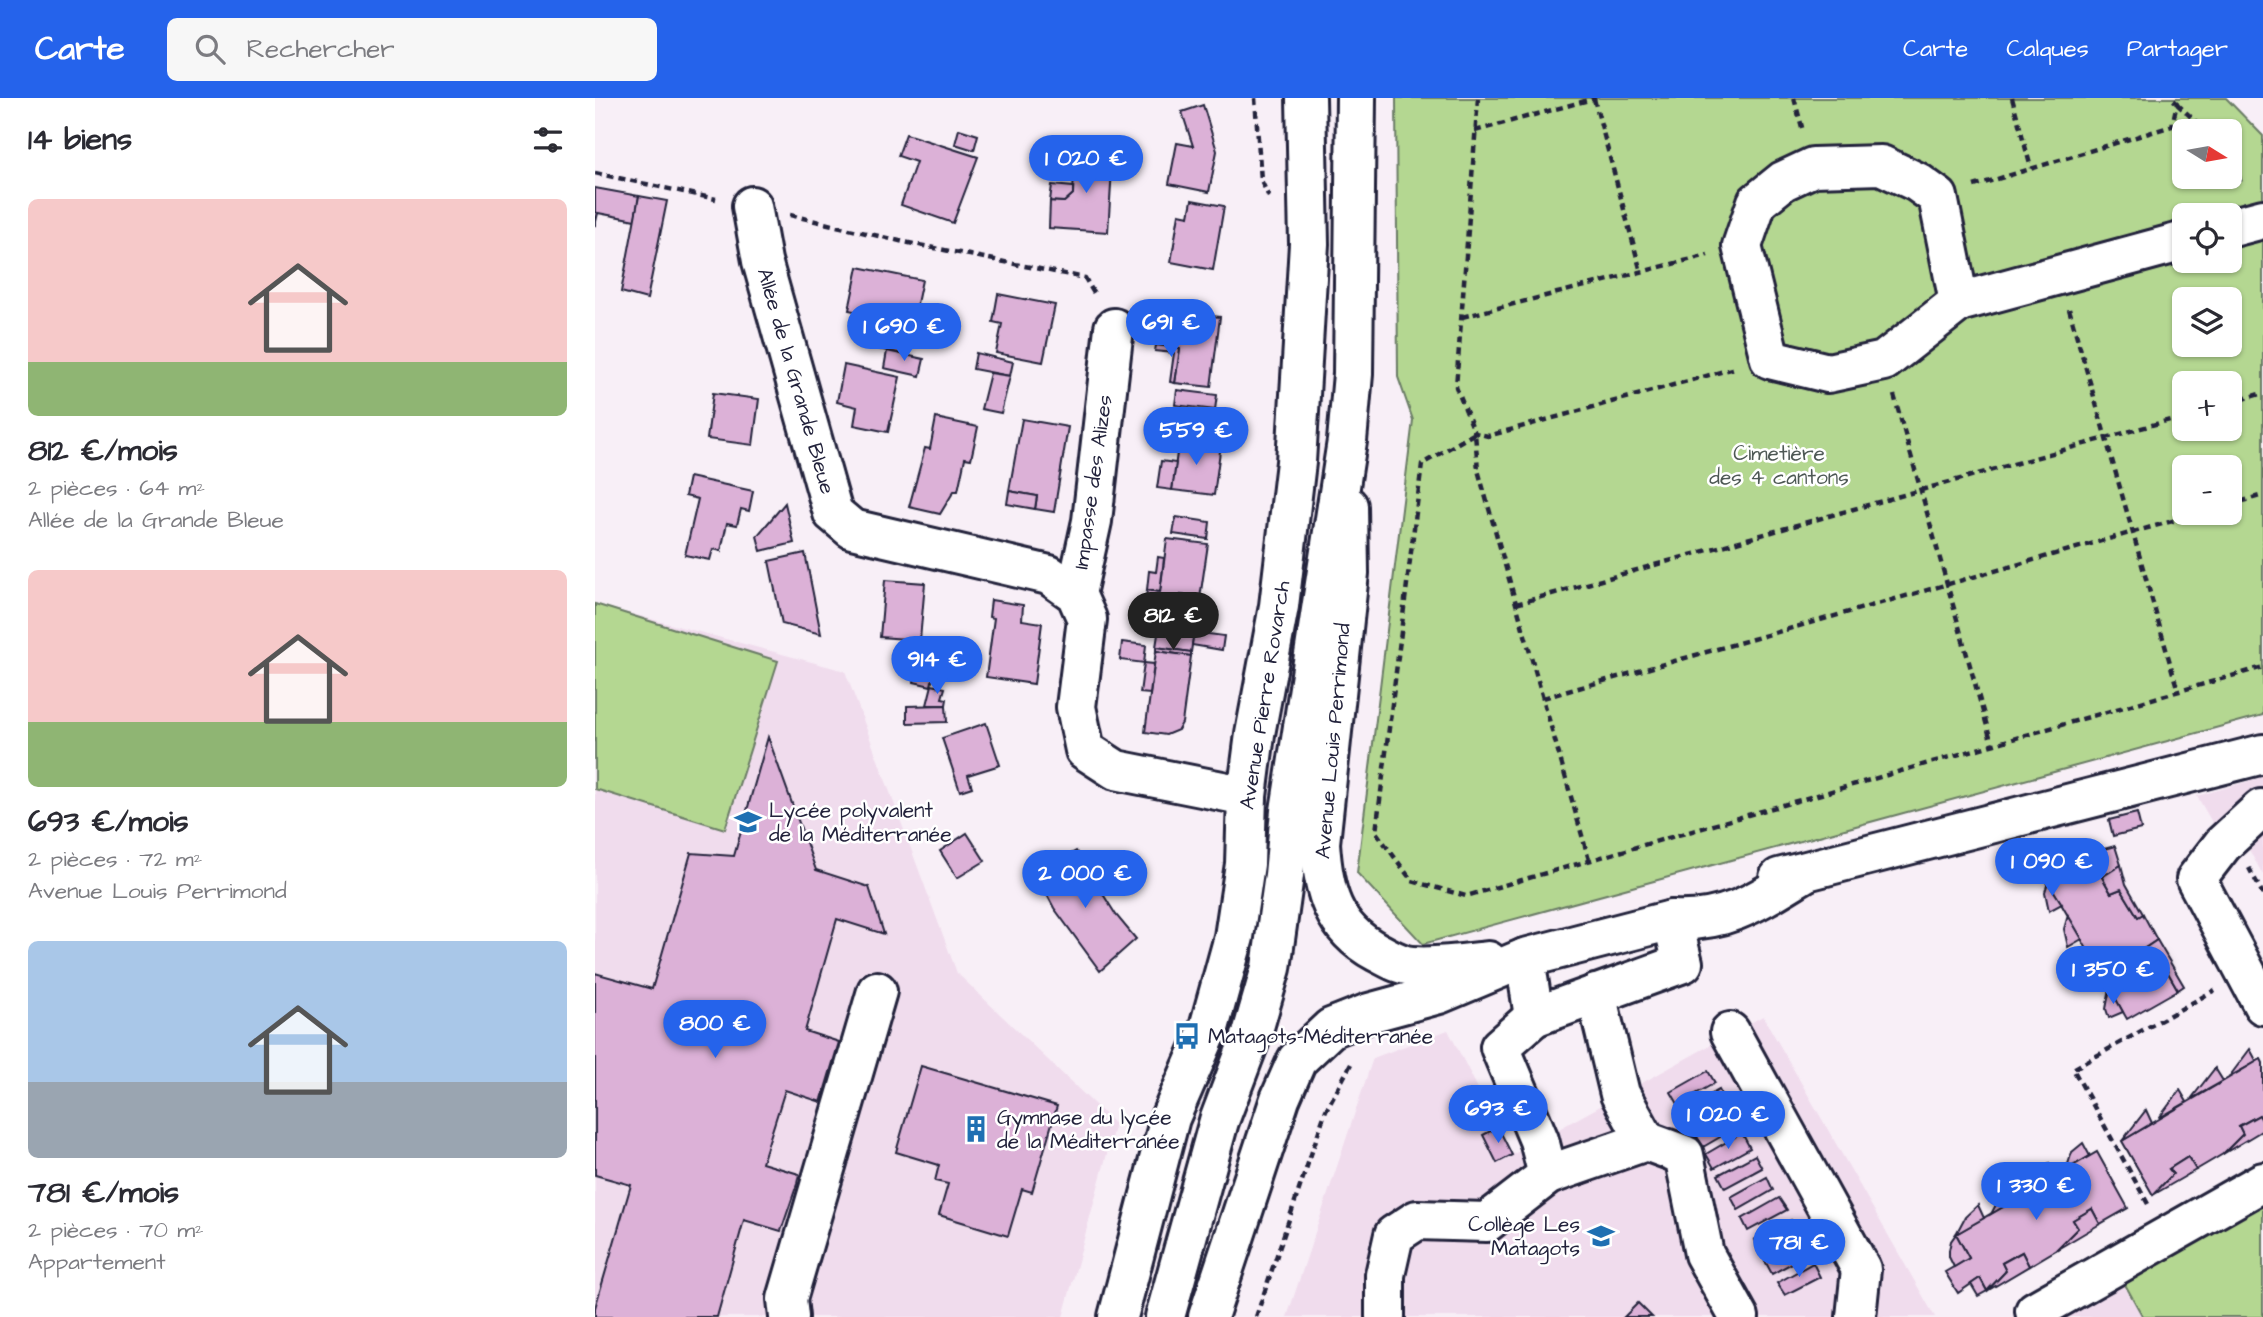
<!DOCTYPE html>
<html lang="fr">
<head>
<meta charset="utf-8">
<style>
  body { margin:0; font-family:"Architects Daughter",sans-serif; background:#f7f7f7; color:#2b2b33; height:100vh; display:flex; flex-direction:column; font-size:26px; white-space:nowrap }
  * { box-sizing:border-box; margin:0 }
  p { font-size:23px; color:#7c7c81 }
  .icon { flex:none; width:38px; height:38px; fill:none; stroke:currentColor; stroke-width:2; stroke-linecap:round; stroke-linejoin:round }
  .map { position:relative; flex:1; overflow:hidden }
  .sheet { display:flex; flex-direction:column; background:#fff; width:595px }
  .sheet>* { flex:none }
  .needle { width:46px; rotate:101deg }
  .fabs { position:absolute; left:1577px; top:21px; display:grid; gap:14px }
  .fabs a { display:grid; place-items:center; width:70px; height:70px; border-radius:10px; background:#fff; box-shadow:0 2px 5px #0004; font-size:35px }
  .price { position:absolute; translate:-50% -60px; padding:0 16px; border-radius:24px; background:#2563eb; color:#fff; font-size:23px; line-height:46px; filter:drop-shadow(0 2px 4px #0008) }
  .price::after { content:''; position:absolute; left:50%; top:42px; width:21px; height:16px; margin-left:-10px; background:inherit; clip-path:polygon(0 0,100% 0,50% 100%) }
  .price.active { background:#222; color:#fff }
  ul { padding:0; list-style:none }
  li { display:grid; align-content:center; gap:14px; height:371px; padding:0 28px }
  li span { display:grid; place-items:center; height:217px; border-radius:10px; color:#555 }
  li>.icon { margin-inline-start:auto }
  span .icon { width:126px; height:126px; fill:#fffc; stroke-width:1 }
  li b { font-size:30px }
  h2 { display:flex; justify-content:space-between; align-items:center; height:84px; padding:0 28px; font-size:30px }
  header { display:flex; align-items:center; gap:42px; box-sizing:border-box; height:98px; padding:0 35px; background:#2563eb; color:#fff }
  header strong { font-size:33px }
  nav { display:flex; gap:38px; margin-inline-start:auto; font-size:24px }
  .search { width:490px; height:63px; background:#f7f7f7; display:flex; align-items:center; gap:18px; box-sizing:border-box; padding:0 24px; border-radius:10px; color:#7c7c81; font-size:26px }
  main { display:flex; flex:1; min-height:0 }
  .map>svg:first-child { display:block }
  .built { fill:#f0dced }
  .green { fill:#b4d791; stroke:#6b7c66; stroke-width:2; fill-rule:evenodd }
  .building { fill:#dcb1d7; stroke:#22223b; stroke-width:2 }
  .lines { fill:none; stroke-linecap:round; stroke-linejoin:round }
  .minor-casing { stroke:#22223b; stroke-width:44 }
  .major-casing { stroke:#22223b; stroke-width:44 }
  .path { stroke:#22223b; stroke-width:4.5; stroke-dasharray:7 5; stroke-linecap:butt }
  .minor { stroke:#fff; stroke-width:38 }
  .major { stroke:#fff; stroke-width:38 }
  .labels { text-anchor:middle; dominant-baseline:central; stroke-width:5; stroke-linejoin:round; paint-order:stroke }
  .street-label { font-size:21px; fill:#22223b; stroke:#fff }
  .park-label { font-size:21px; fill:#4e5855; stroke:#fff }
  .poi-label { font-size:21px; fill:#22223b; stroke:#fff; text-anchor:start }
</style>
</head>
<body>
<header>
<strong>Carte</strong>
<div class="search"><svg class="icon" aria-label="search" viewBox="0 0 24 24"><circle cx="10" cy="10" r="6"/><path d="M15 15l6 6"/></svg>Rechercher</div>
<nav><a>Carte</a><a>Calques</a><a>Partager</a></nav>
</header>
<main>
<section class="sheet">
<h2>14 biens<svg class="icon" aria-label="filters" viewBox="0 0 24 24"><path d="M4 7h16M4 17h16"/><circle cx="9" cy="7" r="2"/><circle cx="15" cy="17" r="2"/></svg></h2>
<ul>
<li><span style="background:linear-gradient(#f6c9c9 75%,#8fb573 0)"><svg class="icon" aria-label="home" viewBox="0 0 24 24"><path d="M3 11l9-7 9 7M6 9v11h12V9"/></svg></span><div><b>812 €/mois</b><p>2 pièces · 64 m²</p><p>Allée de la Grande Bleue</p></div></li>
<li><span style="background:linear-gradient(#f6c9c9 70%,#8fb573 0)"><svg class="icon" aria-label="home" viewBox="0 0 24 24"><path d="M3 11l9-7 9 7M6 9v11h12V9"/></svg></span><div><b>693 €/mois</b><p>2 pièces · 72 m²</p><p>Avenue Louis Perrimond</p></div></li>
<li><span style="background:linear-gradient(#a9c7e8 65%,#9aa5b1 0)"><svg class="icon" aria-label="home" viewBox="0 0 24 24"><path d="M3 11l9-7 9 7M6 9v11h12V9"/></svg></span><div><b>781 €/mois</b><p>2 pièces · 70 m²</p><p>Appartement</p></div></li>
</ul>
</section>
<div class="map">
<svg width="1668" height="1219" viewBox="0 0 1668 1219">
  <rect width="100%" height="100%" fill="#f8eff7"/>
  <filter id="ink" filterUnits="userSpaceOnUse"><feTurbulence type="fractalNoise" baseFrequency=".0143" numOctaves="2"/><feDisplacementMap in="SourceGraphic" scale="14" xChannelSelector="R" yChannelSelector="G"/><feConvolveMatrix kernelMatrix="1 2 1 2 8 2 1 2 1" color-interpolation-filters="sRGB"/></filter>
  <g filter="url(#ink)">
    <!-- built -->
    <g class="built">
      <path d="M 0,506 L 250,573 L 362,875 L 520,1026 L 468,1219 L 0,1219 Z"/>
      <path d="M 1668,679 L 1668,777 L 1652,748 L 1635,756 L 1602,698 Z"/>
      <path d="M 1168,918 L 1340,1219 L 692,1219 L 778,960 L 853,932 L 917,1057 Z"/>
      <path d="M 1527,1181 L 1548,1219 L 1464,1219 Z"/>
    </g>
    <!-- green -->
    <g class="green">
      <path d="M 801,0 L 1631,0 L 1668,38 L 1668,617 L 828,846 L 762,775 L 818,322 L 803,279 ZM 1589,33 L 1634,33 L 1634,79 L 1589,79 ZM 1589,117 L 1634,117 L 1634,163 L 1589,163 ZM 1589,201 L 1634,201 L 1634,247 L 1589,247 ZM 1589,285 L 1634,285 L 1634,331 L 1589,331 ZM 1589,369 L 1634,369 L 1634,415 L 1589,415 Z"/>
      <path d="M 0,506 L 183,563 L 130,731 L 0,691 Z"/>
      <path d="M 1668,1107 L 1668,1219 L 1548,1219 L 1527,1181 Z"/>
    </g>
    <!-- building -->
    <g class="building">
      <path d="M 608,7 L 622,53 L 614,94 L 574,86 L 582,45 L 598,48 L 587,14 Z"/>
      <path d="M 364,31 L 383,37 L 379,52 L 360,46 Z"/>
      <path d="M 311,36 L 383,59 L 358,125 L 306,107 L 321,64 L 303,58 Z"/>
      <path d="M 480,53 L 518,55 L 513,134 L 454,130 L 455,103 L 469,104 L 478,96 Z"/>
      <path d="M 457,87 L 478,89 L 478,96 L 469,104 L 455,103 Z"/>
      <path d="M 0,90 L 44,98 L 40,122 L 3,115 L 0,128 Z"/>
      <path d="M 44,98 L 72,103 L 52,201 L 26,194 Z"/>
      <path d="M 597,102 L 629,108 L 618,172 L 576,164 L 584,116 L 594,118 Z"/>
      <path d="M 263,169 L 327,182 L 320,215 L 299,210 L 297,221 L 254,212 Z"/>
      <path d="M 403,196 L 460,207 L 448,264 L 401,255 L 407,226 L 398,224 Z"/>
      <path d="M 565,212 L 625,219 L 616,289 L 580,285 L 585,250 L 561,247 Z"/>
      <path d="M 277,231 L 317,239 L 313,257 L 273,249 Z"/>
      <path d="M 561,247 L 585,250 L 580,285 L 575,284 L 579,255 L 560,253 Z"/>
      <path d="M 292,253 L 329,261 L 325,278 L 289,270 Z"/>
      <path d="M 381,255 L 418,264 L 415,278 L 378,271 Z"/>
      <path d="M 249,267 L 305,279 L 293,334 L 259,327 L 262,309 L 242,304 Z"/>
      <path d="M 395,275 L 415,278 L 406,315 L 386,311 Z"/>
      <path d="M 582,292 L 622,297 L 620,312 L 580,307 Z"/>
      <path d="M 118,295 L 164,301 L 158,347 L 112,341 Z"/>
      <path d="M 341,320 L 383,329 L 376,361 L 370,360 L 363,393 L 359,393 L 345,416 L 314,409 L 330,350 L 335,351 Z"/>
      <path d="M 427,321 L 473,329 L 459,414 L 440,411 L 442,398 L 414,393 Z"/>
      <path d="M 584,340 L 626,346 L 619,397 L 577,392 Z"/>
      <path d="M 566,363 L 581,365 L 577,392 L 562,390 Z"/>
      <path d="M 94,379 L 158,393 L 154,413 L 146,411 L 142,427 L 132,425 L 126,453 L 118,451 L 115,462 L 90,457 L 103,401 L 90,398 Z"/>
      <path d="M 414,393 L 442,398 L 440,411 L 412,406 Z"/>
      <path d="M 190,405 L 199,445 L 166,453 L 162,438 Z"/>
      <path d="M 581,419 L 615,424 L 613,441 L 578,436 Z"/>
      <path d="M 572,441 L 613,446 L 605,500 L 586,497 L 584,514 L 550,509 L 552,492 L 565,494 Z"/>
      <path d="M 210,455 L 226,536 L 187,526 L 174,463 Z"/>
      <path d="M 563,459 L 569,460 L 565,494 L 552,492 L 554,473 L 561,474 Z"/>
      <path d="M 290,482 L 330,485 L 325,542 L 285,539 Z"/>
      <path d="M 396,502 L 428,507 L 427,522 L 447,525 L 439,586 L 391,579 L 399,520 L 394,519 Z"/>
      <path d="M 564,530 L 599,534 L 596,554 L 561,549 Z"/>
      <path d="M 599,534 L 629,538 L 627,552 L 597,547 Z"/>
      <path d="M 527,544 L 551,547 L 549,565 L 525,562 Z"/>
      <path d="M 561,549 L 596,554 L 596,558 L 561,553 Z"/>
      <path d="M 561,553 L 596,558 L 587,625 L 583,632 L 571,637 L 550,634 Z"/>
      <path d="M 323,560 L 341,564 L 336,588 L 319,584 Z"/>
      <path d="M 549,565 L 559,566 L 555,596 L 545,595 Z"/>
      <path d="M 337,587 L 350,590 L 347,600 L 352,601 L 351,607 L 332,607 Z"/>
      <path d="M 351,607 L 352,624 L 312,625 L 312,608 Z"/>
      <path d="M 391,625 L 405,667 L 373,677 L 377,689 L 365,693 L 347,640 Z"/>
      <path d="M 173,639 L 221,772 L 274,789 L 289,836 L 242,821 L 210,933 L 244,944 L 227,1001 L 226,1004 L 190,992 L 167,1065 L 204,1076 L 202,1086 L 186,1133 L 149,1122 L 122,1219 L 0,1219 L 0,1210 L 36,1087 L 0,1077 L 0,875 L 57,891 L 96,755 L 139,758 Z"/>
      <path d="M 1542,715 L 1546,731 L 1518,738 L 1514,722 Z"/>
      <path d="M 372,735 L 390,763 L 362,780 L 345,753 Z"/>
      <path d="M 1520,748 L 1526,767 L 1507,779 L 1516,795 L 1526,791 L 1543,819 L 1548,816 L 1562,842 L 1547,852 L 1557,869 L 1567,864 L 1583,892 L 1532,921 L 1449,776 L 1447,768 Z"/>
      <path d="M 481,753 L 521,817 L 541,841 L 505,873 L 459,810 L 441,776 Z"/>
      <path d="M 1526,767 L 1531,786 L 1548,816 L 1543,819 L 1526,791 L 1516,795 L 1507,779 Z"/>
      <path d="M 1453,784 L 1467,806 L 1454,813 L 1450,794 Z"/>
      <path d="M 1473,817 L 1487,841 L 1473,849 L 1469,831 Z"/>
      <path d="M 1562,842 L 1589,888 L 1583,892 L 1567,864 L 1557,869 L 1547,852 Z"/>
      <path d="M 1494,853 L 1508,876 L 1493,884 L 1491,875 Z"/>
      <path d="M 1515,890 L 1528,914 L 1514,920 L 1511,911 Z"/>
      <path d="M 1655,951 L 1662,964 L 1634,979 Z"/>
      <path d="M 1666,961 L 1668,965 L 1668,1024 L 1664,1017 L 1644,1028 L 1648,1036 L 1628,1056 L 1601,1072 L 1593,1059 L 1574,1071 L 1578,1076 L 1558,1097 L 1527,1043 Z"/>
      <path d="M 326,968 L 462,1008 L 437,1094 L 427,1091 L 413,1138 L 344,1117 L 353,1086 L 340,1083 L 344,1067 L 301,1054 Z"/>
      <path d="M 1620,970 L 1628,983 L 1596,1001 Z"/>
      <path d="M 1113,973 L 1120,985 L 1083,1006 L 1076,994 Z"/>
      <path d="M 1124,992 L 1132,1007 L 1095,1027 L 1087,1013 Z"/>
      <path d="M 1585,992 L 1592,1004 L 1564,1020 Z"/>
      <path d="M 1551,1012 L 1557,1025 L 1527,1043 Z"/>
      <path d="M 1137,1014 L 1144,1028 L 1108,1049 L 1100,1035 Z"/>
      <path d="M 1664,1017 L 1668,1024 L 1668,1032 L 1628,1056 L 1648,1036 L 1644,1028 Z"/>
      <path d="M 903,1029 L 917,1057 L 902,1065 L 888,1037 Z"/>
      <path d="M 1147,1035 L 1155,1050 L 1119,1070 L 1111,1056 Z"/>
      <path d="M 1488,1045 L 1495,1058 L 1471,1072 L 1477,1054 Z"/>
      <path d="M 1502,1054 L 1533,1110 L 1505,1126 L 1497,1111 L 1478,1122 L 1483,1130 L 1461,1152 L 1434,1168 L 1427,1154 L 1407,1165 L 1411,1173 L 1392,1193 L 1385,1180 L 1363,1195 L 1350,1174 L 1374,1160 L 1361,1136 Z"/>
      <path d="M 1160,1057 L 1167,1070 L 1130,1090 L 1123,1077 Z"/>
      <path d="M 1593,1059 L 1601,1072 L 1558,1097 L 1578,1076 L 1574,1071 Z"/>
      <path d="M 1454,1065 L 1461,1078 L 1435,1093 L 1443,1075 Z"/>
      <path d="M 1172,1079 L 1178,1092 L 1143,1112 L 1136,1099 Z"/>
      <path d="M 1419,1086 L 1425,1099 L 1396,1116 L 1409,1092 Z"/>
      <path d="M 1184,1100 L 1192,1112 L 1153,1133 L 1147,1121 Z"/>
      <path d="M 1383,1107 L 1389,1120 L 1361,1136 L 1370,1119 Z"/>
      <path d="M 1497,1111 L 1505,1126 L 1461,1152 L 1483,1130 L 1478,1122 Z"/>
      <path d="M 1196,1122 L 1202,1134 L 1166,1155 L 1159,1142 Z"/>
      <path d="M 1361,1136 L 1374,1160 L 1359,1169 L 1354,1159 L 1354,1152 L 1356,1143 Z"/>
      <path d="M 1207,1143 L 1214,1156 L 1177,1176 L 1170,1163 Z"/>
      <path d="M 1427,1154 L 1434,1168 L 1392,1193 L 1411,1173 L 1407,1165 Z"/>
      <path d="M 1218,1165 L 1225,1179 L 1190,1197 L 1182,1185 Z"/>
      <path d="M 1385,1180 L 1392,1193 L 1383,1198 L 1376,1186 Z"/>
      <path d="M 1043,1205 L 1057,1219 L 1029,1219 Z"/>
    </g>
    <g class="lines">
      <defs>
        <g id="minor">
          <path d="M 157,108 L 167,163 L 238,415 L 257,431 L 454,477 L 481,496 L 492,521 L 481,609 L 490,652 L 521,672 L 652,698"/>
          <path d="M 1634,130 L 1668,121"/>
          <path d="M 1364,204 L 1343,99 L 1322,84 L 1286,67 L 1218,69 L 1188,83 L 1162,104 L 1147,148 L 1175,261 L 1233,275 L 1289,263 L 1364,204 L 1589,143"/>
          <path d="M 753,408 L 754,475 L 725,745 C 728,792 737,830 782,854 C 794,860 804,867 817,868 C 842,870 868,866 893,863"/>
          <path d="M 481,496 L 497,423 L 519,230"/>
          <path d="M 1668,712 L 1666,711 L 1628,746 L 1601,781 L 1668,907"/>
          <path d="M 1184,780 L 1668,656"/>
          <path d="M 930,860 L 939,919 L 1088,865 L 1077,822"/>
          <path d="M 1001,896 L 1025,996 L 1051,1043 L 1089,1057 L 1109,1156 L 1144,1219"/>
          <path d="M 939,919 L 905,949 L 944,1042 L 953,1077"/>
          <path d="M 1135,934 L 1266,1171 L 1261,1219"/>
          <path d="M 1440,1213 L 1668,1084"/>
          <path d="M 194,1219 L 192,1201 L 282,893"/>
          <path d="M 613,1219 L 685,1001 L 702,962 L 736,930 L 774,915 L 844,896 L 930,860 L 1077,822 C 1133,825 1164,802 1210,774"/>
          <path d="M 790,1219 L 790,1177 L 799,1137 L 822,1122 L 892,1124 L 953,1077 L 1051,1043"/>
        </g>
        <g id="major">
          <path d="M 523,1219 L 575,1020 L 614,930 L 639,839 L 650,766 L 652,698 L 660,636 L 684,508 L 701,364 L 714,146 L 711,0"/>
          <path d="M 570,1219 L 624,1023 L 657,936 L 676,870 L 689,777 L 695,713 L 752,343 L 758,276 L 761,0"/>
        </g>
      </defs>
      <!-- minor casing -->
      <use href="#minor" class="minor-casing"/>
      <!-- major casing -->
      <use href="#major" class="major-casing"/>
      <!-- path -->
      <g class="path">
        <path d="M 660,0 L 666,82 L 674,99"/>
        <path d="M 883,0 L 861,289 L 880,335 L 893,338 L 1140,270"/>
        <path d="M 1199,0 L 1208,33"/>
        <path d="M 1417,0 L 1436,70"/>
        <path d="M 999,1 L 1046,174"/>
        <path d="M 1582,6 L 1611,33"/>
        <path d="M 880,33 L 1001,0"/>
        <path d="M 1634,56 L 1640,62 L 1646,87"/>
        <path d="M 0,75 L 121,101"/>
        <path d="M 1379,88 L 1577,28 L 1582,5 L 1576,0"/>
        <path d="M 195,117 L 309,144 L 490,180 L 501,199"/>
        <path d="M 1474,211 L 1583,593"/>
        <path d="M 867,219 L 1113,157"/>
        <path d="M 1299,297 L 1397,646"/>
        <path d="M 1634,305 L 1668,295"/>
        <path d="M 1634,407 L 1668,397"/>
        <path d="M 921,506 L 1589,318"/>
        <path d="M 948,600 L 1606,415"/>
        <path d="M 994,762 L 883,372 L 880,335 L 827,366 L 781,734 L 817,783 L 871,798 L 1668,569"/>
        <path d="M 1654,770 L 1668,796"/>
        <path d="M 1553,1106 L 1478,971 L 1620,892"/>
        <path d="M 661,1219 L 731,1012 L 756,966"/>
      </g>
      <!-- minor -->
      <use href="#minor" class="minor"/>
      <!-- major -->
      <use href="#major" class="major"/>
    </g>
  </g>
  <!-- icons -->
  <defs>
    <symbol id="school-bare" viewBox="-9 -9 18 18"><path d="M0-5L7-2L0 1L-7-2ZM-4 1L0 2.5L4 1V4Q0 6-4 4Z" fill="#1f6fb2" stroke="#fff" stroke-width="2.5" paint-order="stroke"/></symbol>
    <symbol id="bus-bare" viewBox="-9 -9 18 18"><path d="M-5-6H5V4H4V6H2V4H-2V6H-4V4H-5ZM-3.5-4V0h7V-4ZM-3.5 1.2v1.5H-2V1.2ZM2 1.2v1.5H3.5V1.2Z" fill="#1f6fb2" stroke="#fff" stroke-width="2.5" paint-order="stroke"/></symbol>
    <symbol id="building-bare" viewBox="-9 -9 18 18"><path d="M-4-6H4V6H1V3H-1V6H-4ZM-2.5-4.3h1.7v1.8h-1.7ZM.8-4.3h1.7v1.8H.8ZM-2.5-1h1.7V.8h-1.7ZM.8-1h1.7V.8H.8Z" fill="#1f6fb2" stroke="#fff" stroke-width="2.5" paint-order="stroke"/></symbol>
  </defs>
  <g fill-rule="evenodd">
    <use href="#school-bare" x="134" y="705" width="38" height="38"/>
    <use href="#bus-bare" x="573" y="919" width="38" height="38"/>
    <use href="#building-bare" x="362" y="1012" width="38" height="38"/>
    <use href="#school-bare" x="987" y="1119" width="38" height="38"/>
  </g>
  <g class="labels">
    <!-- street labels -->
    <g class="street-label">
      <text transform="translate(201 283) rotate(74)">Allée de la Grande Bleue</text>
      <text transform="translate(498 384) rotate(-82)">Impasse des Alizes</text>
      <text transform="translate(670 597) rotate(-81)">Avenue Pierre Rovarch</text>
      <text transform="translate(738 643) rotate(-85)">Avenue Louis Perrimond</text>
    </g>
    <!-- park labels -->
    <g class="park-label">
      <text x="1184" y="355">Cimetière<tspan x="1184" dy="24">des 4 cantons</tspan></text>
    </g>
    <!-- poi labels -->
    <g class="poi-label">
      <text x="174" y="712">Lycée polyvalent<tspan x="174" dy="24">de la Méditerranée</tspan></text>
      <text x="613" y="938">Matagots-Méditerranée</text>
      <text x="402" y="1019">Gymnase du lycée<tspan x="402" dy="24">de la Méditerranée</tspan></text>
      <text x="985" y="1126" text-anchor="end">Collège Les<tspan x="985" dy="24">Matagots</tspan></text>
    </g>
  </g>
</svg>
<div class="fabs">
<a><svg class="needle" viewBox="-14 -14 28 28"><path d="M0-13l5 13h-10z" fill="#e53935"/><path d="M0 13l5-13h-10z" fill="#7c7c81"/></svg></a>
<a><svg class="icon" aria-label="locate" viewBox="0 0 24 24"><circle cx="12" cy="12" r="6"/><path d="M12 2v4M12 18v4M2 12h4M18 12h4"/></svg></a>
<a><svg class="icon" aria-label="layers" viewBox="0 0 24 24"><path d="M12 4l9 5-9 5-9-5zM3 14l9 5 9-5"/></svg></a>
<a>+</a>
<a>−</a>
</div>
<b class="price" style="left:491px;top:97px">1 020 €</b>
<b class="price" style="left:576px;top:261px">691 €</b>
<b class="price" style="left:309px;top:265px">1 690 €</b>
<b class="price" style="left:601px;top:369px">559 €</b>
<b class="price active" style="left:578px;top:554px">812 €</b>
<b class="price" style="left:342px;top:598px">914 €</b>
<b class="price" style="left:1457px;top:800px">1 090 €</b>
<b class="price" style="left:490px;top:812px">2 000 €</b>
<b class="price" style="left:1518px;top:908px">1 350 €</b>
<b class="price" style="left:120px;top:962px">800 €</b>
<b class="price" style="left:903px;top:1047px">693 €</b>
<b class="price" style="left:1133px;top:1053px">1 020 €</b>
<b class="price" style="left:1441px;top:1124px">1 330 €</b>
<b class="price" style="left:1204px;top:1181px">781 €</b>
</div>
</main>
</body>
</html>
